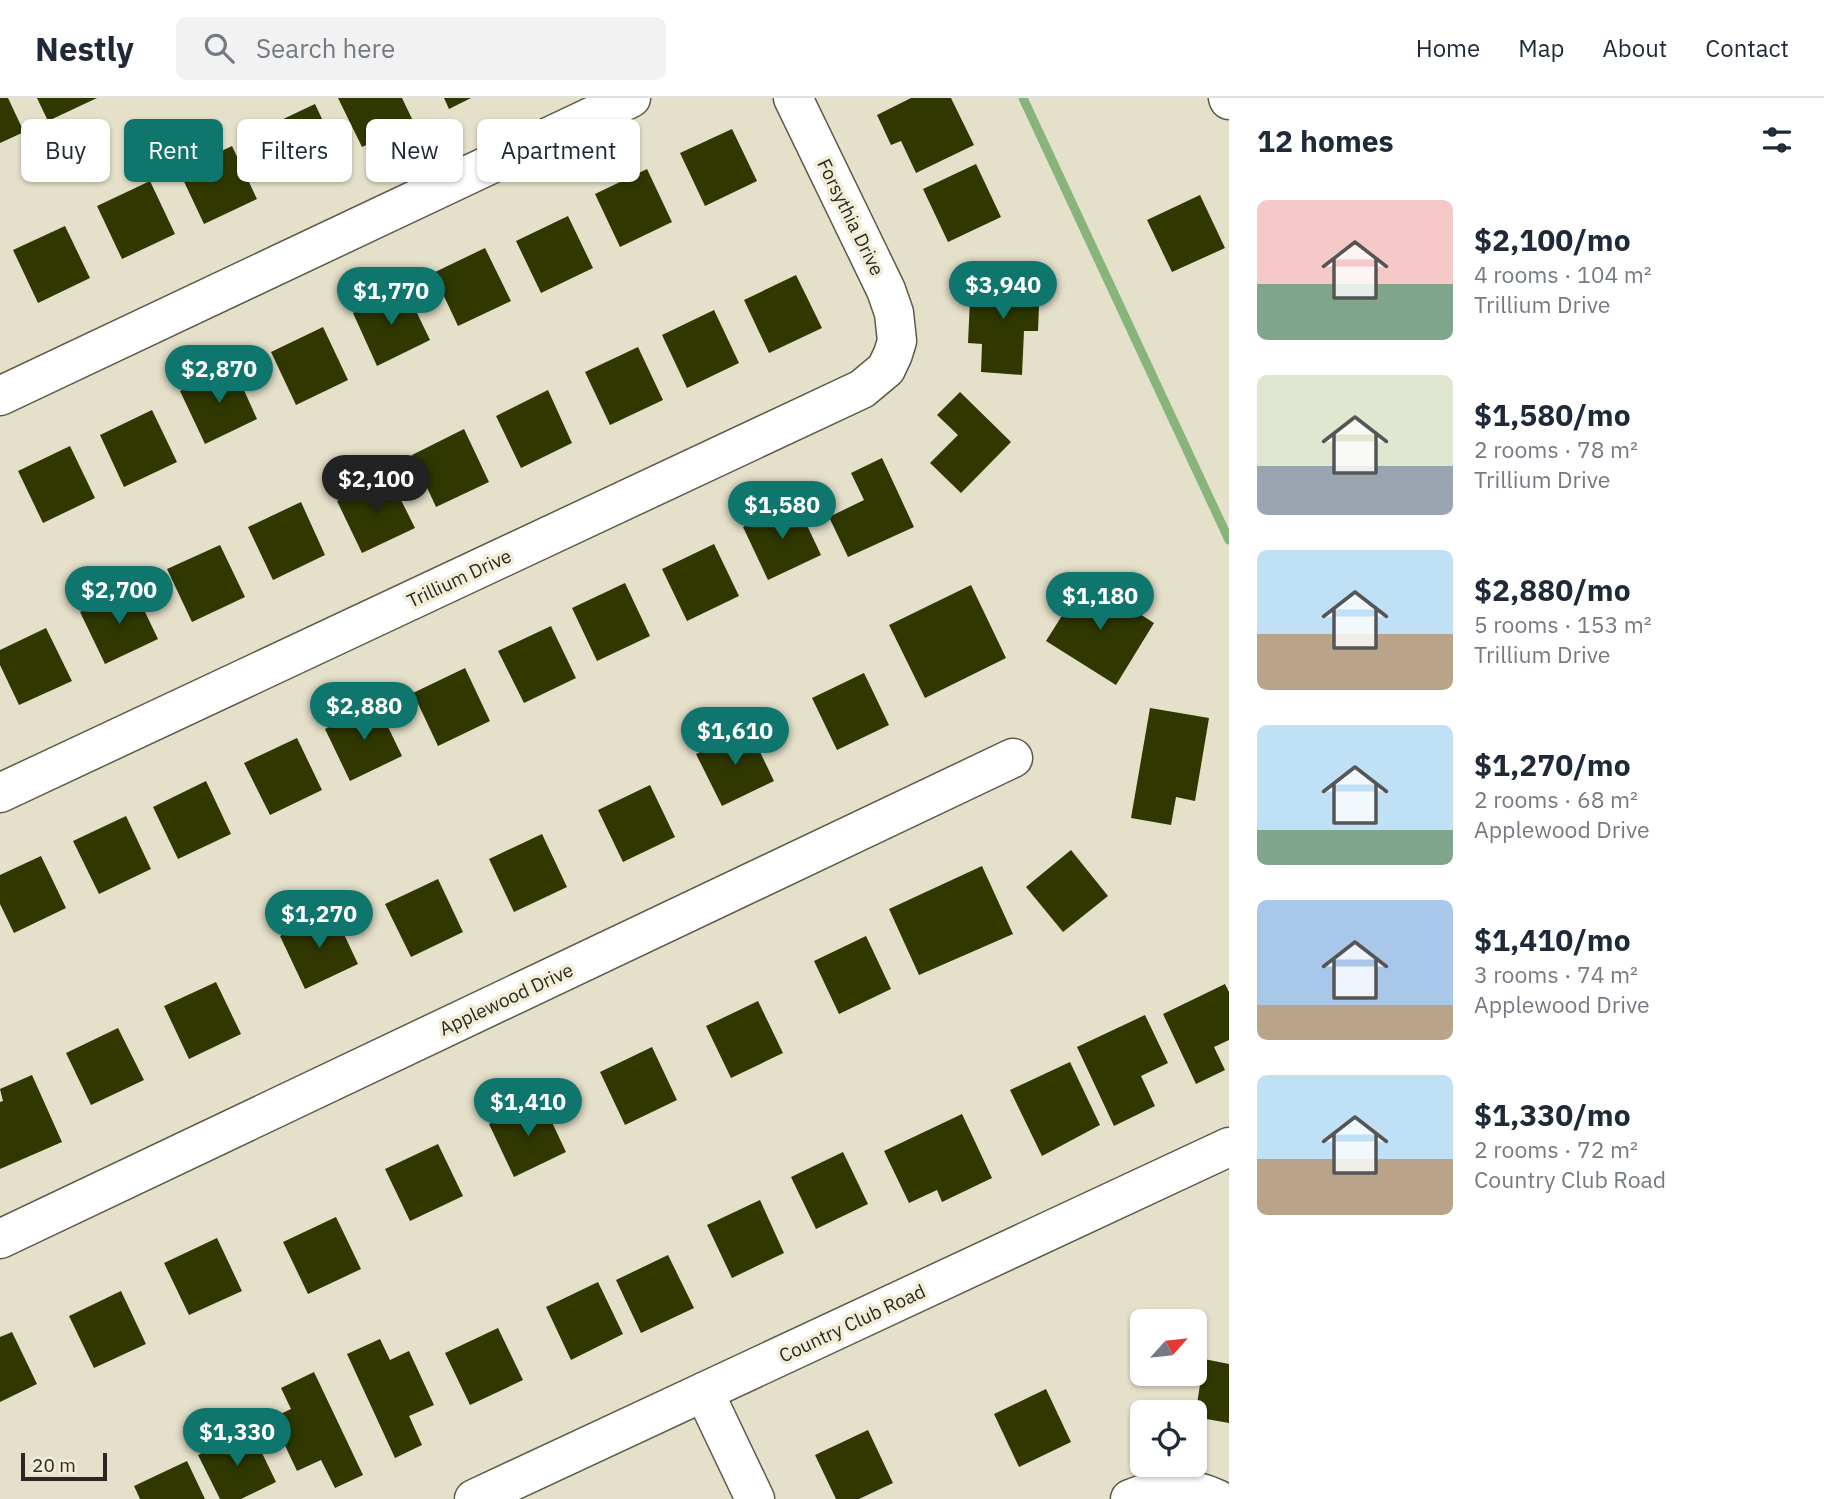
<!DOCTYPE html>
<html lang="en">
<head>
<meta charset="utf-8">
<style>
  body { margin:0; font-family:"IBM Plex Sans",sans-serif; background:#f2f2f3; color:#1f2937; height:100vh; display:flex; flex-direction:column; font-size:26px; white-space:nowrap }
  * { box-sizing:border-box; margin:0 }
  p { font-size:23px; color:#747a83 }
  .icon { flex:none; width:38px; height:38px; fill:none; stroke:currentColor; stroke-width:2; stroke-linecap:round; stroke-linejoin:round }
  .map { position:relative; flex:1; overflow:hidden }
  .drawer { display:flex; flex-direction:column; background:#fff; width:595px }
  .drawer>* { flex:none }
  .hud { position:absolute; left:21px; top:21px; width:665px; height:63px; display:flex; gap:14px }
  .needle { width:46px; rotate:63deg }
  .tools { position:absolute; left:1130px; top:1211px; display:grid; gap:14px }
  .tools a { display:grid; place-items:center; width:77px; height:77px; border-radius:10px; background:#fff; box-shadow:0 2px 5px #0004; font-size:35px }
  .scale { position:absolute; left:21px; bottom:18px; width:86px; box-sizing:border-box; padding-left:7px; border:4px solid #2a2820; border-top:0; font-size:19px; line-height:24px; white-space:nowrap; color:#2a2820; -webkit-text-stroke:5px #f2edd7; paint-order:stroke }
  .price { position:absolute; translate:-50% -60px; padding:0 16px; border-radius:24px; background:#0f766e; color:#fff; font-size:23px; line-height:46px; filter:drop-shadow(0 2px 4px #0008) }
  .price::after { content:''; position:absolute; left:50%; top:42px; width:21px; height:16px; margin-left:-10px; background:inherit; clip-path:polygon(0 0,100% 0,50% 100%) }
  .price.active { background:#222; color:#fff }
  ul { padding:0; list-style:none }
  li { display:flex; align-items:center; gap:21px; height:175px; padding:0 28px }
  li span { display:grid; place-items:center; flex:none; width:196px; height:140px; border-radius:10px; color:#555 }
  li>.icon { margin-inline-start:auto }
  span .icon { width:84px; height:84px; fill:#fffc; stroke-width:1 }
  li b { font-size:30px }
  h2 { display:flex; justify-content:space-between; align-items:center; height:84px; padding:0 28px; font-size:30px }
  .pill { padding:0 24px; border-radius:10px; background:#fff; box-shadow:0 2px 5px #0004; font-size:24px; line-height:63px }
  .pill.active { background:#0f766e; color:#fff }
  header { display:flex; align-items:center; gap:42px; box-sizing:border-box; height:98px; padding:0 35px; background:#fff; border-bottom:2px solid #e0e1e3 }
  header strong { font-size:33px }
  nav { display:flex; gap:38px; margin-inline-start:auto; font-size:24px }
  .search { width:490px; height:63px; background:#f2f2f3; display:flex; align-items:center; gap:18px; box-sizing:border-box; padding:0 24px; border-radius:10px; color:#747a83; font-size:26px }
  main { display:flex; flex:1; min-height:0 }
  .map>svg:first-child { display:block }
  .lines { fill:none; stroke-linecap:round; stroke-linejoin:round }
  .stream { stroke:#87b47a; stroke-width:9 }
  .building { fill:#303800 }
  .minor-casing { stroke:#5e5a47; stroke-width:41 }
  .minor { stroke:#fff; stroke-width:38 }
  .labels { text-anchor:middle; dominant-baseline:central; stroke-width:7; stroke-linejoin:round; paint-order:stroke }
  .street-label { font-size:19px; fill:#2a2820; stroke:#f2edd7 }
</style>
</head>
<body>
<header>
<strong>Nestly</strong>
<div class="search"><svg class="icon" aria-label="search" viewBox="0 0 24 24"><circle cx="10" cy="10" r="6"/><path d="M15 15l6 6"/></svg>Search here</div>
<nav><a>Home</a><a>Map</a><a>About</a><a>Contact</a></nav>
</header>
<main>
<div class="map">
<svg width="1229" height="1401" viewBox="0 0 1229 1401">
  <rect width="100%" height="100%" fill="#e5e0ca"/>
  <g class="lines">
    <!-- stream -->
    <path class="stream" d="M 1023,0 L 1229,442"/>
  </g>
  <!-- building -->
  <g class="building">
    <path d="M 0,0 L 8,0 L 24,34 L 0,45 Z"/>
    <path d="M 37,0 L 97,0 L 48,23 Z"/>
    <path d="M 338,0 L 402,0 L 414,25 L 362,49 Z"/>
    <path d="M 444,0 L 471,0 L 449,11 Z"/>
    <path d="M 911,0 L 951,0 L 974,47 L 916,75 L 901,43 L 891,47 L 877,17 Z"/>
    <path d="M 315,6 L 340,59 L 287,84 L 262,31 Z"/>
    <path d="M 732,31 L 757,83 L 705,108 L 680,55 Z"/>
    <path d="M 232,48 L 257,101 L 204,126 L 179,73 Z"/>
    <path d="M 976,66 L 1001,119 L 948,144 L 923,91 Z"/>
    <path d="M 647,71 L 672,124 L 620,149 L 595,96 Z"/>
    <path d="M 150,83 L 175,136 L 122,161 L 97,108 Z"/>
    <path d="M 1200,97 L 1225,150 L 1172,174 L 1147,122 Z"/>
    <path d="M 568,118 L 593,170 L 541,195 L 516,143 Z"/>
    <path d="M 65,128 L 90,180 L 38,205 L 13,152 Z"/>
    <path d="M 485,150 L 511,203 L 458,228 L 433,175 Z"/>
    <path d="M 796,177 L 822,230 L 769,255 L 744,202 Z"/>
    <path d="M 971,180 L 1040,182 L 1038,233 L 1024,233 L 1022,277 L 981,274 L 982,246 L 968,245 Z"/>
    <path d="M 405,190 L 430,242 L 377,268 L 353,215 Z"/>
    <path d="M 714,212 L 739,265 L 687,290 L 662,237 Z"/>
    <path d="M 323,229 L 348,282 L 296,307 L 271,254 Z"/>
    <path d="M 638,249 L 663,302 L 610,327 L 585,274 Z"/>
    <path d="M 233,268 L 257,321 L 205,346 L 180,293 Z"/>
    <path d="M 548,292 L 572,345 L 521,370 L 496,318 Z"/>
    <path d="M 960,294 L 1011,344 L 961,395 L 930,365 L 958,337 L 937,317 Z"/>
    <path d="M 152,312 L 177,364 L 124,389 L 100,337 Z"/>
    <path d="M 464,331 L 489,384 L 436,409 L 412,357 Z"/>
    <path d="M 70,348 L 95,400 L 43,425 L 18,373 Z"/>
    <path d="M 882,360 L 914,429 L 848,459 L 829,419 L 864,402 L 851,375 Z"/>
    <path d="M 389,378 L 415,430 L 362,455 L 337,403 Z"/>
    <path d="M 301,404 L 325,457 L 273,482 L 248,429 Z"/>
    <path d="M 796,404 L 821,457 L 768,482 L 743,429 Z"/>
    <path d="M 714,446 L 739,498 L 687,523 L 662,471 Z"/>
    <path d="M 220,447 L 245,499 L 192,524 L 167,471 Z"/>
    <path d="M 1085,481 L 1154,525 L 1116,587 L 1046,543 Z"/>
    <path d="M 625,485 L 650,538 L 597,563 L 572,510 Z"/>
    <path d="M 971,487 L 1006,560 L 925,600 L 889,527 Z"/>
    <path d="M 133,489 L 158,541 L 105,566 L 80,514 Z"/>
    <path d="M 551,528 L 576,580 L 524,605 L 498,553 Z"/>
    <path d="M 46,530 L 72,583 L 19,607 L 0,567 L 0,552 Z"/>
    <path d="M 465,570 L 490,623 L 438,648 L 413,595 Z"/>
    <path d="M 864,575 L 889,627 L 837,652 L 812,600 Z"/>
    <path d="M 377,606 L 402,658 L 350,683 L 325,631 Z"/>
    <path d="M 1150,610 L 1209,620 L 1195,703 L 1176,699 L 1171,727 L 1131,720 Z"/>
    <path d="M 749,631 L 774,683 L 722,708 L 696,656 Z"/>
    <path d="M 297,640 L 322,692 L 270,717 L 244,665 Z"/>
    <path d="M 206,683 L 231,736 L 178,761 L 153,709 Z"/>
    <path d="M 650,687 L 675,739 L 623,764 L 598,712 Z"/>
    <path d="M 126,718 L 151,771 L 99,796 L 73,743 Z"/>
    <path d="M 542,736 L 567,789 L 514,814 L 489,761 Z"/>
    <path d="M 1071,752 L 1108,798 L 1063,834 L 1026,789 Z"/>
    <path d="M 41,758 L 66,810 L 14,835 L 0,806 L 0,777 Z"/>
    <path d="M 982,768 L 1013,836 L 919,877 L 889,811 Z"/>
    <path d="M 438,781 L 463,834 L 411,859 L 385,806 Z"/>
    <path d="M 333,813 L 358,866 L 305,891 L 280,838 Z"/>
    <path d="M 866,838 L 891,891 L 839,916 L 814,863 Z"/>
    <path d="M 216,884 L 241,936 L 189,961 L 164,908 Z"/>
    <path d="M 1225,886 L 1229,894 L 1229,942 L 1214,949 L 1225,972 L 1196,986 L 1163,916 Z"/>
    <path d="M 758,903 L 783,955 L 731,980 L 706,928 Z"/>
    <path d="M 1145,917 L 1168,965 L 1141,978 L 1155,1008 L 1114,1028 L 1077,949 Z"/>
    <path d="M 118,930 L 144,982 L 91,1007 L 66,955 Z"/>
    <path d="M 652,949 L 677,1002 L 625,1027 L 600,974 Z"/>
    <path d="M 1070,964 L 1100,1027 L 1042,1058 L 1010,992 Z"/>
    <path d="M 32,977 L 62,1044 L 0,1071 L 0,1004 L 3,1003 L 0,991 Z"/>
    <path d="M 541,1001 L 566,1054 L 514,1079 L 489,1026 Z"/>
    <path d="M 962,1016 L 992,1080 L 942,1104 L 937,1092 L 909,1105 L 884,1053 Z"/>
    <path d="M 438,1046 L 463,1098 L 410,1123 L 385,1071 Z"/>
    <path d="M 843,1054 L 868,1106 L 816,1131 L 791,1079 Z"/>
    <path d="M 760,1102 L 784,1155 L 732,1180 L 707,1127 Z"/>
    <path d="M 336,1119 L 361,1171 L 308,1196 L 283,1144 Z"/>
    <path d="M 217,1140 L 242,1193 L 189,1217 L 164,1165 Z"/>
    <path d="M 668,1157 L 694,1210 L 641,1235 L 616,1182 Z"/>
    <path d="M 598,1184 L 623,1236 L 571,1262 L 546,1209 Z"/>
    <path d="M 121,1193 L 146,1246 L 94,1270 L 69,1218 Z"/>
    <path d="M 498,1230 L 523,1282 L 470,1307 L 445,1255 Z"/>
    <path d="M 12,1234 L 37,1286 L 0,1304 L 0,1239 Z"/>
    <path d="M 380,1241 L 390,1262 L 409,1253 L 434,1307 L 409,1318 L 422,1347 L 395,1360 L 347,1256 Z"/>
    <path d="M 1204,1261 L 1229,1266 L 1229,1325 L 1195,1319 Z"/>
    <path d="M 314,1274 L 363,1377 L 335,1390 L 321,1362 L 297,1373 L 272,1320 L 291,1311 L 281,1290 Z"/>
    <path d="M 1046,1291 L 1071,1344 L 1019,1369 L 994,1316 Z"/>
    <path d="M 251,1332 L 276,1384 L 241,1401 L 220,1401 L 198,1357 Z"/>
    <path d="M 868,1332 L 893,1385 L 859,1401 L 836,1401 L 815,1357 Z"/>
    <path d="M 187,1363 L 205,1401 L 140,1401 L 134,1388 Z"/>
  </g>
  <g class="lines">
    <defs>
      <g id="minor">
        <path d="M 1228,0 L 1229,2"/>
        <path d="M 0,298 L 631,0"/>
        <path d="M 0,695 L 862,291 L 886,271 L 893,256 L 897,243 L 894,215 L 886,192 L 793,0"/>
        <path d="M 0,1141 L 1013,660"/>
        <path d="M 704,1294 L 755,1401"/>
        <path d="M 474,1401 L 1229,1049"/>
        <path d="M 1130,1401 C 1159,1389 1188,1387 1217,1401"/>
      </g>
    </defs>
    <!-- minor casing -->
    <use href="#minor" class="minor-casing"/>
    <!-- minor -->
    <use href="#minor" class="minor"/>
  </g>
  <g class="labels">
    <!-- street labels -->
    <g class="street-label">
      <text transform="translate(851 119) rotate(64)">Forsythia Drive</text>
      <text transform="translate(459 480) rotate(-25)">Trillium Drive</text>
      <text transform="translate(506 901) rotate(-25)">Applewood Drive</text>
      <text transform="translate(852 1225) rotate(-25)">Country Club Road</text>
    </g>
  </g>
</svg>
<div class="tools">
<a><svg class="needle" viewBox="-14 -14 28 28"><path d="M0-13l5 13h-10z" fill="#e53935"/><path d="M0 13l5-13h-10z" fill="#747a83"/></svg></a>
<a><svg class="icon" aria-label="locate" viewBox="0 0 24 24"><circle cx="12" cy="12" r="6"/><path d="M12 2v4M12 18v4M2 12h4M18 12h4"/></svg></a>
</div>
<div class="scale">20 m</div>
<b class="price" style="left:1003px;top:223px">$3,940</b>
<b class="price" style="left:391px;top:229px">$1,770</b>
<b class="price" style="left:219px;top:307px">$2,870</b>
<b class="price active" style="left:376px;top:417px">$2,100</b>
<b class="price" style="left:782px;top:443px">$1,580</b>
<b class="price" style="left:119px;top:528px">$2,700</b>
<b class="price" style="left:1100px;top:534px">$1,180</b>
<b class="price" style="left:364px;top:644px">$2,880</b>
<b class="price" style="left:735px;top:669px">$1,610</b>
<b class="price" style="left:319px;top:852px">$1,270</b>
<b class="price" style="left:528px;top:1040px">$1,410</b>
<b class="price" style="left:237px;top:1370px">$1,330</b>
<div class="hud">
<a class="pill">Buy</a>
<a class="pill active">Rent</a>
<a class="pill">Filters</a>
<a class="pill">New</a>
<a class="pill">Apartment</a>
</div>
</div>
<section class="drawer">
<h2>12 homes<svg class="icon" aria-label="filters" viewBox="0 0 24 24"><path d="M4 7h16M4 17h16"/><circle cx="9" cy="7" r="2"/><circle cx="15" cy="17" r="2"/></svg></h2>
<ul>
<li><span style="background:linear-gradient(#f6c9c9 60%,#7fa58c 0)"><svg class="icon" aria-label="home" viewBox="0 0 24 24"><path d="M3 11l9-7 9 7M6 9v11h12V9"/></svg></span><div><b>$2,100/mo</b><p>4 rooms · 104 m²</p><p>Trillium Drive</p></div></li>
<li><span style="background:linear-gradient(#dfe7d0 65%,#9aa5b1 0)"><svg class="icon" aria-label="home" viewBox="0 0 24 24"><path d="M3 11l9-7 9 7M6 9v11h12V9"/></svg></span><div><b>$1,580/mo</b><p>2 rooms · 78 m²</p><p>Trillium Drive</p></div></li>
<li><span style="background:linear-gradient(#bfe0f5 60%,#b9a48a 0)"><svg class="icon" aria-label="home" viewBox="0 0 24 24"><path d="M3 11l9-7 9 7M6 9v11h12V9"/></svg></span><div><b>$2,880/mo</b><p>5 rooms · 153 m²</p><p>Trillium Drive</p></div></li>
<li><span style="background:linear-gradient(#bfe0f5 75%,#7fa58c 0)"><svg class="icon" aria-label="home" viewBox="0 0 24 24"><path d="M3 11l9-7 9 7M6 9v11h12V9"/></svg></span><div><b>$1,270/mo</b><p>2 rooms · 68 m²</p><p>Applewood Drive</p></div></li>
<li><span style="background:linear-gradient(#a9c7e8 75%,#b9a48a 0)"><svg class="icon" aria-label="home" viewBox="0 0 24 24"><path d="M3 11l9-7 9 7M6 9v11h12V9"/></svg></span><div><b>$1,410/mo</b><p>3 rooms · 74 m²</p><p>Applewood Drive</p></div></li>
<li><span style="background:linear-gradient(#bfe0f5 60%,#b9a48a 0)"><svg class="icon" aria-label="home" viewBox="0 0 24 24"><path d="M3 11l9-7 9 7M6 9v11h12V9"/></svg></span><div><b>$1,330/mo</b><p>2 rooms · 72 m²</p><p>Country Club Road</p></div></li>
</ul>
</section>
</main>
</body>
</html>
